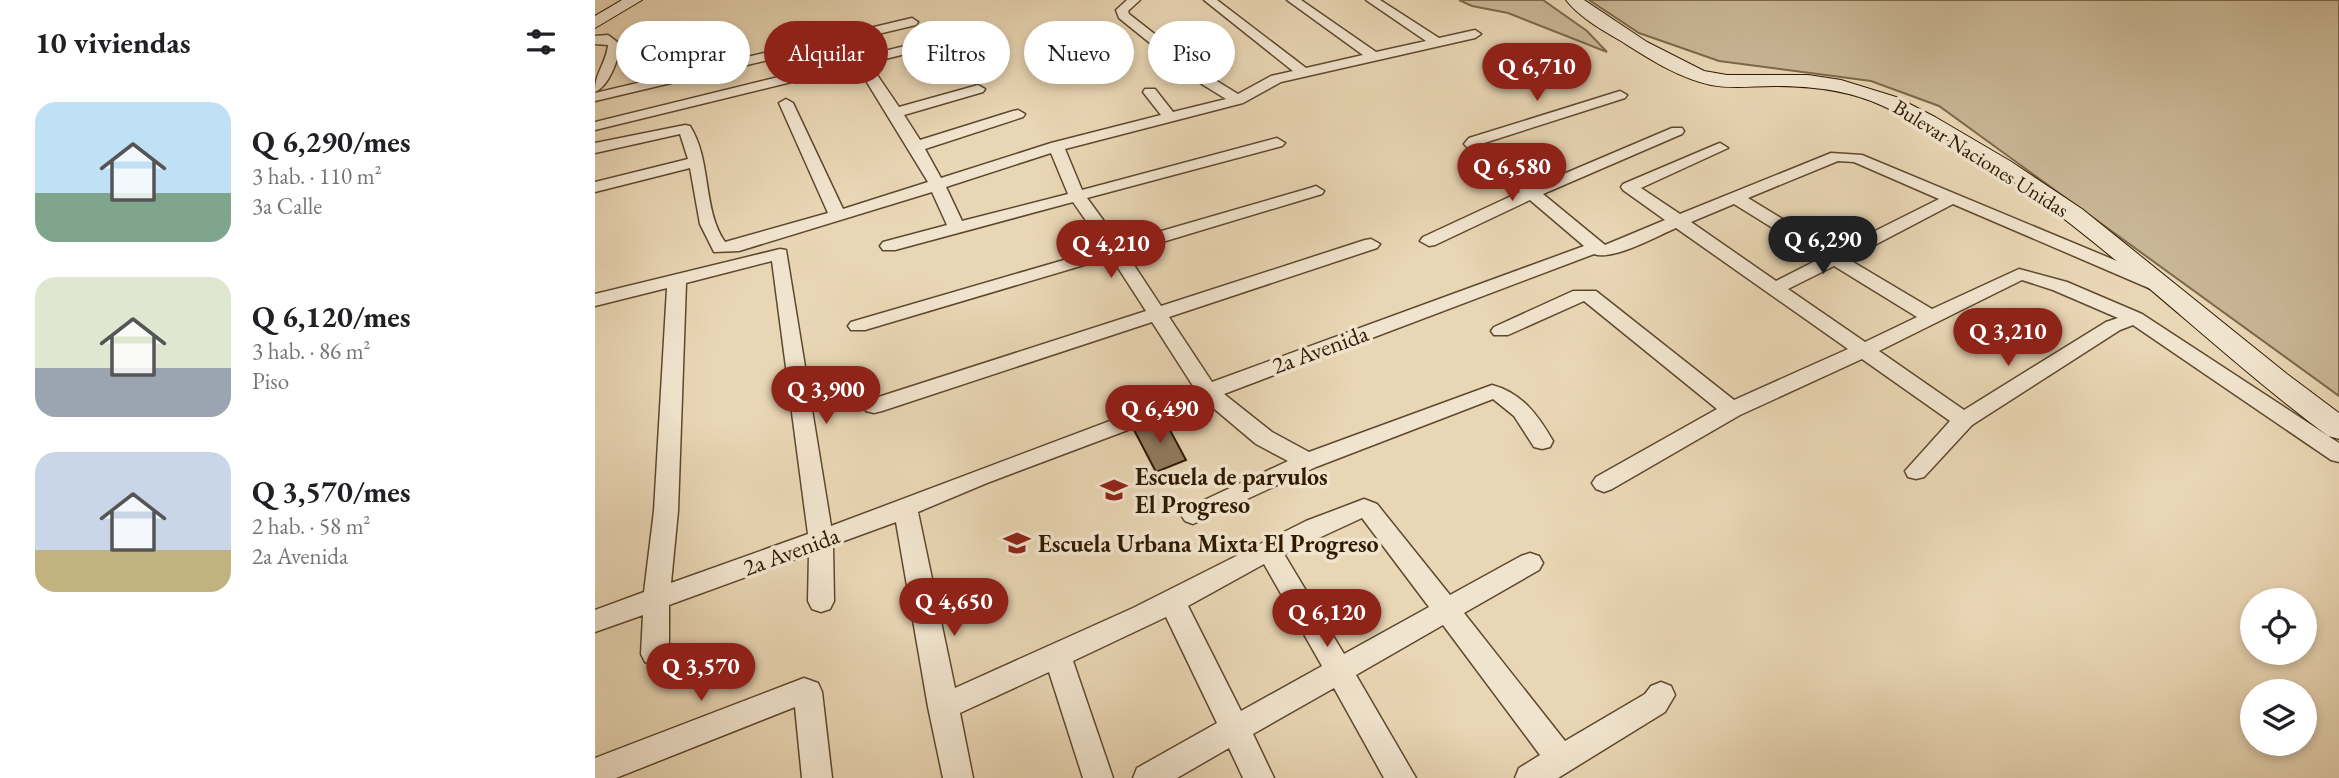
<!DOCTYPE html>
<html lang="es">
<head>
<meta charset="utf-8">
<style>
  body { margin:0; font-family:"EB Garamond",serif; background:#f2f2f2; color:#202124; height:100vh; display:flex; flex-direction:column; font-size:26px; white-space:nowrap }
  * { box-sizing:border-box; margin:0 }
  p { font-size:23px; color:#757577 }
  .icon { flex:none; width:38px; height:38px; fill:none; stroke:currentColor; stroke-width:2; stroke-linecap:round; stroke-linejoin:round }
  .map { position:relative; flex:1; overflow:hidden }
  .panel { display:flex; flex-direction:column; background:#fff; width:595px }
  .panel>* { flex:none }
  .banner { position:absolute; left:21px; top:21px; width:665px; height:63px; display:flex; gap:14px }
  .tools { position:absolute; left:1645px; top:588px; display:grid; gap:14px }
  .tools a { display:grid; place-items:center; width:77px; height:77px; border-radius:50%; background:#fff; box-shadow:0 4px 10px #0003; font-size:35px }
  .price { position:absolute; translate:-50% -60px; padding:0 16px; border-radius:24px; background:#8f2418; color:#fff; font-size:23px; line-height:46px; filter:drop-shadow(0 2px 4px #0008) }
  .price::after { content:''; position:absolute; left:50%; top:42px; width:21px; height:16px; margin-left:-10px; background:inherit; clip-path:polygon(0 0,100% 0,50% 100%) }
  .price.active { background:#222; color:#fff }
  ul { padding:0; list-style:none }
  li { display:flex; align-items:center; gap:21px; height:175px; padding:0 35px }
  li span { display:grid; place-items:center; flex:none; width:196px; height:140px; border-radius:21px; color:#555 }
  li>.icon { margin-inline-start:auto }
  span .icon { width:84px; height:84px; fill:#fffc; stroke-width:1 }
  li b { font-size:30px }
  h2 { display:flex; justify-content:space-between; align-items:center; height:84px; padding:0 35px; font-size:30px }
  .tag { padding:0 24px; border-radius:32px; background:#fff; box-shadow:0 4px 10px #0003; font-size:24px; line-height:63px }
  .tag.active { background:#8f2418; color:#fff }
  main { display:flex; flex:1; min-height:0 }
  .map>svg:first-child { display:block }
  .green { fill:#c9b695; stroke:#7c684a; stroke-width:2 }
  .building { fill:#907b5e; stroke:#2f1900; stroke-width:2 }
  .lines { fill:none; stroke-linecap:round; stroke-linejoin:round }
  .street-casing { stroke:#5e482d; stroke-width:3 }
  .secondary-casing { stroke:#2f1900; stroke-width:2 }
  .street { fill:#f1e4ce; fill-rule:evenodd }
  .secondary { fill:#f1e4ce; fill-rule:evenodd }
  .labels { text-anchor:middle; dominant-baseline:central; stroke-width:7; stroke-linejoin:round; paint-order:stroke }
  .far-street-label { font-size:21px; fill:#2f1900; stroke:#f1e4ce }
  .street-label { font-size:24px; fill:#2f1900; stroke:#f1e4ce }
  .poi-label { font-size:24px; font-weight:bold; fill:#2f1900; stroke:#f1e4ce; text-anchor:start }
</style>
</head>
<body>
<main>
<section class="panel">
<h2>10 viviendas<svg class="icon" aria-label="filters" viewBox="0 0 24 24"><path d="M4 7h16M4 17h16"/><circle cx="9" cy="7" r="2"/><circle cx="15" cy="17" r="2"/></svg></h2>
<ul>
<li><span style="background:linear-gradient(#bfe0f5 65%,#7fa58c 0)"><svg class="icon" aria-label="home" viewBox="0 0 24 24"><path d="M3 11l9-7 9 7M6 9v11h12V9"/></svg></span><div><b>Q 6,290/mes</b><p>3 hab. · 110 m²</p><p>3a Calle</p></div></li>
<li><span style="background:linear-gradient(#dfe7d0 65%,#9aa5b1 0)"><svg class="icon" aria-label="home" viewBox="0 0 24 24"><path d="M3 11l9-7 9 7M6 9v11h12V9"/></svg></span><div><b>Q 6,120/mes</b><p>3 hab. · 86 m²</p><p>Piso</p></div></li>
<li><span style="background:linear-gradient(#c9d6e8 70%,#c2b280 0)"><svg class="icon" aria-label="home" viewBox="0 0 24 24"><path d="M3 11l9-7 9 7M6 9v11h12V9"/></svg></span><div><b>Q 3,570/mes</b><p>2 hab. · 58 m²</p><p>2a Avenida</p></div></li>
</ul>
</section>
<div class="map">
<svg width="1744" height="778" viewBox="0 0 1744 778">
  <rect width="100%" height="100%" fill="#e9d6b4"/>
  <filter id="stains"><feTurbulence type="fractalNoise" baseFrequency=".00286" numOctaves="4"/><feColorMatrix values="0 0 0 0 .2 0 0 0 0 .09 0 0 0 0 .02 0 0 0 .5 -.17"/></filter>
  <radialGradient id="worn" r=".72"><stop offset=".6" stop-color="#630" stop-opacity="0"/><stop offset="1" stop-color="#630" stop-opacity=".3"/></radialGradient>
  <!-- green -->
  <g class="green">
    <path d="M 864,0 L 948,0 L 992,31 L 1012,52 L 913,13 L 877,6 Z"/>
    <path d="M 994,0 L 1744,0 L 1744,396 L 1344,106 L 1276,81 L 1124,61 L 1044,33 Z"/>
  </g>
  <!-- building -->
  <path class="building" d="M 569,419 L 591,460 L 561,472 L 539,430 Z"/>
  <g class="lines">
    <defs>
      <g id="street">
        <path d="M 532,0 L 545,0 L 533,11 L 534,14 L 612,75 L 643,94 L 676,76 L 698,71 L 609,0 L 622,0 L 711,68 L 768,55 L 692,0 L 706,0 L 781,52 L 831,41 L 771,0 L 785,0 L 844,38 L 880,30 L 886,34 L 880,38 L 686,82 L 648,103 L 470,149 L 487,190 L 682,138 L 690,143 L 687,146 L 492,198 L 525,243 L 715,188 L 721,186 L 729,191 L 727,194 L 531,253 L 566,306 L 770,240 L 776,239 L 785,244 L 782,248 L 574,317 L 617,382 L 989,246 L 935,200 L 840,245 L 834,246 L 825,241 L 828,237 L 925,192 L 872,147 L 869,144 L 874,138 L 1025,91 L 1032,95 L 1030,98 L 886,144 L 938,187 L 1077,128 L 1087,128 L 1089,131 L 1087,134 L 948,194 L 1010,245 L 1070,220 L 1028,190 L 1026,187 L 1028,184 L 1120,145 L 1125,143 L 1133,148 L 1046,188 L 1085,214 L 1236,153 L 1267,155 L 1570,281 L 1572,285 L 1570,289 L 1556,289 L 1358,204 L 1253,259 L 1337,309 L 1424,269 L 1472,282 L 1547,314 L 1744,443 L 1744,462 L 1736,460 L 1538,325 L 1525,330 L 1377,425 L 1329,477 L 1321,479 L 1313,477 L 1310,471 L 1355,421 L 1267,359 L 1145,415 L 1017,489 L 1009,492 L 1001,489 L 997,483 L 1001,477 L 1122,409 L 989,301 L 913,335 L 899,335 L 896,331 L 899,327 L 978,291 L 1001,291 L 1139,400 L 1253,349 L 1081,228 C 1062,236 1018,261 999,254 L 629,394 L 677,432 L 714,452 L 897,385 C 927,393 943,415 958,441 L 955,447 L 947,449 L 939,447 L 919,416 L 898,399 L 721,467 L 598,524 L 590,521 L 586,515 L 590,509 L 693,461 L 661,444 L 610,401 L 392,483 L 323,512 L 360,688 L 538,608 L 711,521 L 769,499 L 782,504 L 855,595 L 926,556 L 935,553 L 944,556 L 948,563 L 944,570 L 869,613 L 970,741 L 1050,694 L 1056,686 L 1066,682 L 1076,686 L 1080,695 L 1070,712 L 963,778 L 920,778 L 924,768 L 945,755 L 848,625 L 761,675 L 821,778 L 789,778 L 739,688 L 658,734 L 679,778 L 648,778 L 634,748 L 582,778 L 538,778 L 542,768 L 622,723 L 571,617 L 478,661 L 518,778 L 488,778 L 454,672 L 365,713 L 378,778 L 348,778 L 333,707 L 301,522 L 238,545 L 239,601 L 235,609 L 226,612 L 217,609 L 213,601 L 214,554 L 74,605 L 74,654 L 70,662 L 60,666 L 50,662 L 46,654 L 48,615 L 0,632 L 0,610 L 49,592 L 59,511 L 72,288 L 0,306 L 0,294 L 185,249 L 191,250 L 236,526 L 600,389 L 557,322 L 287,411 L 279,413 L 271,411 L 268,406 L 271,401 L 551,311 L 516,257 L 270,330 L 256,330 L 253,326 L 256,322 L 510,248 L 478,202 L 300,250 L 288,250 L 285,246 L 288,242 L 352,225 L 337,192 L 144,251 L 119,252 L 105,224 L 95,168 L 0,192 L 0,182 L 93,159 L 85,134 L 0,153 L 0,143 L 90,125 L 95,126 C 117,161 107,209 130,242 L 233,213 L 184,103 L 191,99 L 198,103 L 248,209 L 333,182 L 262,66 L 0,130 L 0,122 L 371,31 L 375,32 L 375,38 L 274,63 L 304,107 L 383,85 L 390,89 L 388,92 L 309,115 L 325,140 L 418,111 L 423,110 L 430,114 L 428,117 L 330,149 L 346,178 L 456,143 L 566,115 L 548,92 L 550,89 L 560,89 L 578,112 L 631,99 L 602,81 L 524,18 L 521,10 ZM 456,153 L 473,194 L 367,221 L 351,187 ZM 1243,161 L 1259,162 L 1344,199 L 1240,251 L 1153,198 ZM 1139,204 L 1226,258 L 1181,281 L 1096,222 ZM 177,261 L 213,534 L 76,583 L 83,511 L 91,283 ZM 1239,266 L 1322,317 L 1270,342 L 1193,289 ZM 1427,280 L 1458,290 L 1523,318 L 1511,322 L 1369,410 L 1284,351 ZM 767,518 L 834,607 L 749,654 L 689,554 ZM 669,564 L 727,666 L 646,711 L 593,606 Z"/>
        <path d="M 317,18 L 323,22 L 321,25 L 0,101 L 0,93 Z"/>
        <path d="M 13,35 L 25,44 C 24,59 14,86 0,92 C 0,72 11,64 13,45 L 0,44 L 0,36 Z"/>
        <path d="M 209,678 L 223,683 L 227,692 L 237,778 L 207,778 L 200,707 L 21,778 L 0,778 L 0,758 Z"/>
      </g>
      <g id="secondary">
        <path d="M 27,0 L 47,0 L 0,28 L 0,16 Z"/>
        <path d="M 971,0 L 989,0 L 1052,42 L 1109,71 L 1132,75 L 1213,75 L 1246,80 L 1301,97 L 1340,117 L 1415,161 L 1487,209 L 1692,374 L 1744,413 L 1744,439 L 1733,436 C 1585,326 1458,183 1288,106 C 1254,90 1216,86 1179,86 C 1158,86 1136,89 1116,85 C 1083,78 1053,58 1026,41 C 1007,30 984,17 971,0 Z"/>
      </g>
    </defs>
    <!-- street casing -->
    <use href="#street" class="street-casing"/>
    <!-- secondary casing -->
    <use href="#secondary" class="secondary-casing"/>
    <!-- street -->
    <use href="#street" class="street"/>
    <!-- secondary -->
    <use href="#secondary" class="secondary"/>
  </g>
  <!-- icons -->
  <defs>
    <symbol id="school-bare" viewBox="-9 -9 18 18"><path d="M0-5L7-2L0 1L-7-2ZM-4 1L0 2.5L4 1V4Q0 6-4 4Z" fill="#8f2418" stroke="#f1e4ce" stroke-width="2.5" paint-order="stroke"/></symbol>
  </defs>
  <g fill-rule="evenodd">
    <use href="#school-bare" x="500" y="471" width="38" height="38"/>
    <use href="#school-bare" x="403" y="524" width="38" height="38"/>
  </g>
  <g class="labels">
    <!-- far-street labels -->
    <g class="far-street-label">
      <text transform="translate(1386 158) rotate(32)">Bulevar Naciones Unidas</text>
    </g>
    <!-- street labels -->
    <g class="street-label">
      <text transform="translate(725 349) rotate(-20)">2a Avenida</text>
      <text transform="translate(196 551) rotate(-20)">2a Avenida</text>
    </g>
    <!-- poi labels -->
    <g class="poi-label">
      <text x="540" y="476">Escuela de parvulos<tspan x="540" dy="28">El Progreso</tspan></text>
      <text x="443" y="543">Escuela Urbana Mixta El Progreso</text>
    </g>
  </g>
  <rect width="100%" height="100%" filter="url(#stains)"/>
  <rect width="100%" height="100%" fill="url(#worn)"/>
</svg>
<div class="tools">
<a><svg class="icon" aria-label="locate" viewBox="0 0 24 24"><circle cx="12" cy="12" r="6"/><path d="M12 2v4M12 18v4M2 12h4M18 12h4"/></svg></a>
<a><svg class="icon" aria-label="layers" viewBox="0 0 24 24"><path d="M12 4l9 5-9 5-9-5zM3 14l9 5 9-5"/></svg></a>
</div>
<b class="price" style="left:942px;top:103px">Q 6,710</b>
<b class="price" style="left:917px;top:203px">Q 6,580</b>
<b class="price active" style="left:1228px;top:276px">Q 6,290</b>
<b class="price" style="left:516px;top:280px">Q 4,210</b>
<b class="price" style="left:1413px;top:368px">Q 3,210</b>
<b class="price" style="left:231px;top:426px">Q 3,900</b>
<b class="price" style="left:565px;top:445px">Q 6,490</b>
<b class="price" style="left:359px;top:638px">Q 4,650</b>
<b class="price" style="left:732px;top:649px">Q 6,120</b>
<b class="price" style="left:106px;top:703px">Q 3,570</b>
<div class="banner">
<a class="tag">Comprar</a>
<a class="tag active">Alquilar</a>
<a class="tag">Filtros</a>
<a class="tag">Nuevo</a>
<a class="tag">Piso</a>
</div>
</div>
</main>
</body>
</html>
